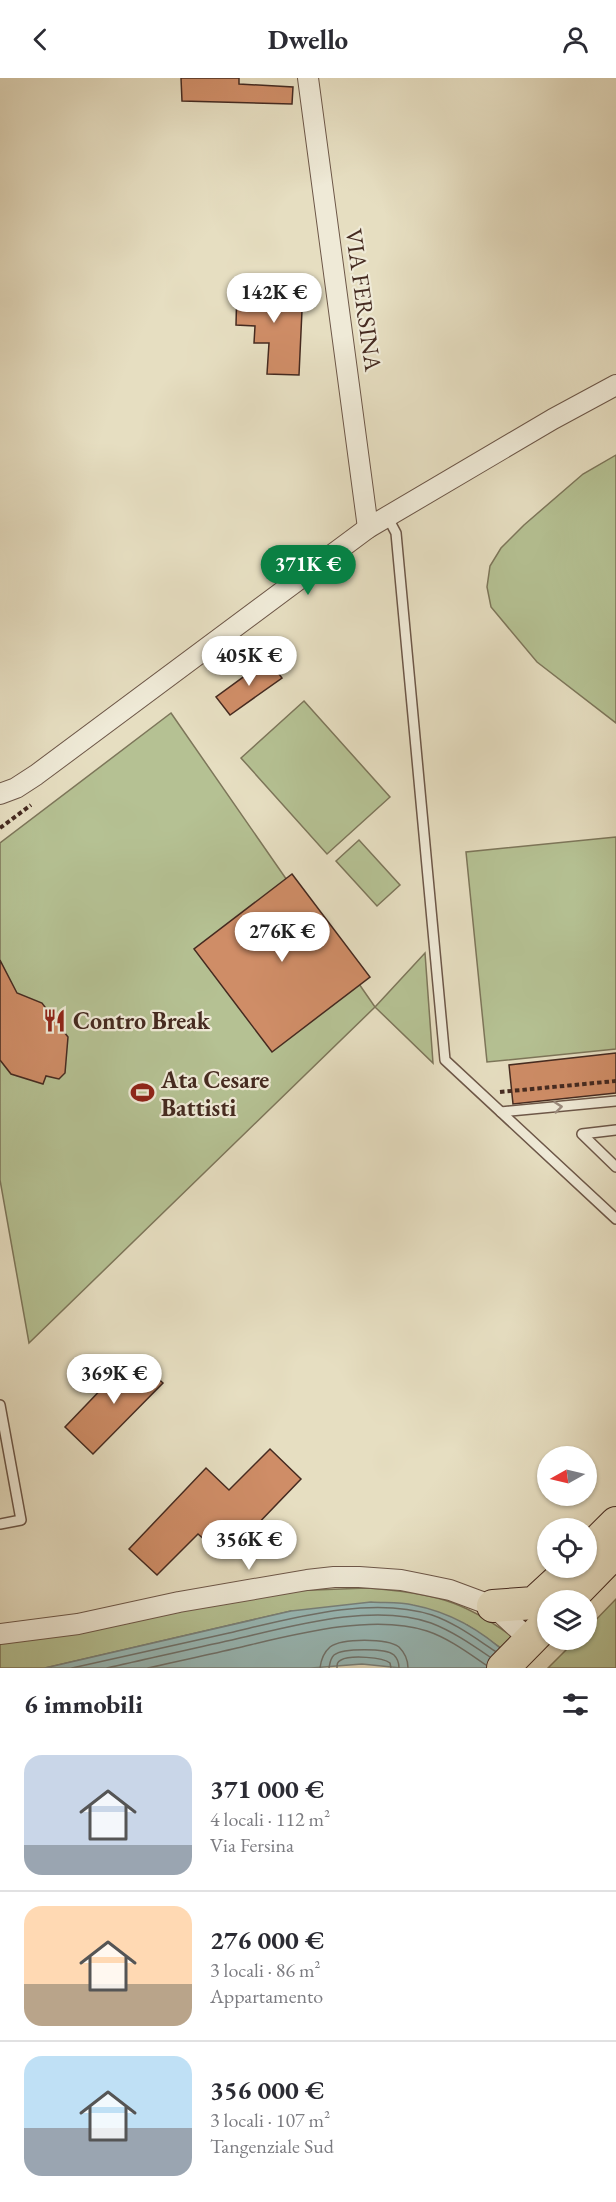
<!DOCTYPE html>
<html lang="it">
<head>
<meta charset="utf-8">
<style>
  body { margin:0; font-family:"EB Garamond",serif; background:#f7f7f7; color:#2b2b33; height:100vh; display:flex; flex-direction:column; font-size:22px; white-space:nowrap }
  * { box-sizing:border-box; margin:0 }
  p { font-size:20px; color:#7c7c81 }
  .icon { flex:none; width:33px; height:33px; fill:none; stroke:currentColor; stroke-width:2; stroke-linecap:round; stroke-linejoin:round }
  .map { position:relative; height:1590px; overflow:hidden }
  .panel { display:flex; flex-direction:column; background:#fff; flex:1 }
  .panel>* { flex:none }
  .needle { width:39px; rotate:262deg }
  .controls { position:absolute; left:537px; top:1368px; display:grid; gap:12px }
  .controls a { display:grid; place-items:center; width:60px; height:60px; border-radius:50%; background:#fff; box-shadow:0 2px 4px #0004; font-size:30px }
  .price { position:absolute; translate:-50% -51px; padding:0 14px; border-radius:21px; background:#fff; color:#222; font-size:20px; line-height:39px; filter:drop-shadow(0 2px 3px #0008) }
  .price::after { content:''; position:absolute; left:50%; top:36px; width:18px; height:14px; margin-left:-9px; background:inherit; clip-path:polygon(0 0,100% 0,50% 100%) }
  .price.on { background:#0b8043; color:#fff }
  ul { padding:0; list-style:none }
  li { display:flex; align-items:center; gap:18px; height:150px; padding:0 24px }
  li+li { border-top:2px solid #e1e1e2 }
  li span { display:grid; place-items:center; flex:none; width:168px; height:120px; border-radius:18px; color:#555 }
  li>.icon { margin-inline-start:auto }
  span .icon { width:72px; height:72px; fill:#fffc; stroke-width:1 }
  li b { font-size:26px }
  h2 { display:flex; justify-content:space-between; align-items:center; height:72px; padding:0 24px; font-size:26px }
  header { display:flex; justify-content:space-between; align-items:center; height:78px; padding:0 24px; background:#fff; font-size:27px; font-weight:700 }
  .map>svg:first-child { display:block }
  .green { fill:#b5c193; stroke:#7d765a; stroke-width:1.5 }
  .water { fill:#98bbba; stroke:#77817c; stroke-width:1.5 }
  .lines { fill:none; stroke-linecap:round; stroke-linejoin:round }
  .shore { stroke:#6e726d; stroke-width:1.5 }
  .building { fill:#cf8d67; stroke:#452a20; stroke-width:1.5 }
  .service-casing { stroke:#6d5748; stroke-width:12 }
  .minor-casing { stroke:#6d5748; stroke-width:22 }
  .trunk-casing { stroke:#452a20; stroke-width:34 }
  .path { stroke:#452a20; stroke-width:4; stroke-dasharray:4.5 3; stroke-linecap:butt }
  .service { stroke:#efead7; stroke-width:9 }
  .minor { stroke:#efead7; stroke-width:20 }
  .trunk { stroke:#e6dec1; stroke-width:32 }
  .oneway { stroke:#9a8a7c }
  .labels { text-anchor:middle; dominant-baseline:central; stroke-width:4.5; stroke-linejoin:round; paint-order:stroke }
  .street-label { font-size:24px; fill:#452a20; stroke:#efead7 }
  .poi-label { font-size:24px; font-weight:bold; fill:#452a20; stroke:#efead7; text-anchor:start }
</style>
</head>
<body>
<header><svg class="icon" aria-label="back" viewBox="0 0 24 24"><path d="M15 5l-7 7 7 7"/></svg>Dwello<svg class="icon" aria-label="person" viewBox="0 0 24 24"><circle cx="12" cy="8" r="4"/><path d="M4 21q1-7 8-7t8 7"/></svg></header>
<div class="map">
<svg width="616" height="1590" viewBox="0 0 616 1590">
  <rect width="100%" height="100%" fill="#e6dec1"/>
  <filter id="stains"><feTurbulence type="fractalNoise" baseFrequency=".00333" numOctaves="4"/><feColorMatrix values="0 0 0 0 .2 0 0 0 0 .09 0 0 0 0 .02 0 0 0 .5 -.17"/></filter>
  <radialGradient id="worn" r=".72"><stop offset=".6" stop-color="#630" stop-opacity="0"/><stop offset="1" stop-color="#630" stop-opacity=".3"/></radialGradient>
  <!-- green -->
  <g class="green">
    <path d="M 616,377 L 616,645 L 537,584 L 491,529 L 487,509 L 490,488 L 501,470 L 524,447 L 583,396 Z"/>
    <path d="M 304,623 L 390,719 L 327,776 L 241,680 Z"/>
    <path d="M 171,635 L 375,929 L 425,875 L 433,985 L 375,929 L 29,1265 L 0,1102 L 0,765 Z"/>
    <path d="M 616,759 L 616,971 L 487,984 L 466,774 Z"/>
    <path d="M 359,762 L 400,807 L 377,828 L 336,783 Z"/>
    <path d="M 367,1510 C 431,1515 462,1521 514,1560 L 501,1570 L 467,1547 L 291,1533 L 45,1590 L 0,1590 L 0,1561 L 288,1513 Z"/>
    <path d="M 616,1521 L 616,1590 L 548,1590 L 576,1562 L 586,1562 L 587,1551 Z"/>
  </g>
  <!-- water -->
  <path class="water" d="M 371,1524 C 385,1525 400,1524 413,1527 C 455,1535 492,1559 521,1590 L 401,1590 L 362,1586 L 311,1590 L 45,1590 L 291,1533 Z"/>
  <g class="lines">
    <!-- shore -->
    <g class="shore">
      <path d="M 72,1590 C 124,1578 177,1567 229,1555 C 289,1541 371,1517 432,1537 C 455,1545 475,1560 495,1573"/>
      <path d="M 107,1590 C 148,1581 190,1571 232,1562 C 289,1549 373,1524 431,1545 C 452,1553 471,1566 490,1579"/>
      <path d="M 148,1590 C 178,1583 208,1577 237,1570 C 292,1557 372,1535 427,1553 C 448,1560 467,1574 486,1587"/>
      <path d="M 320,1590 C 321,1582 323,1575 330,1569 C 342,1560 387,1560 399,1569 C 405,1575 408,1582 408,1590"/>
      <path d="M 329,1590 C 330,1585 330,1581 334,1577 C 343,1570 386,1570 394,1577 C 398,1581 399,1585 399,1590"/>
      <path d="M 337,1590 C 337,1586 337,1584 341,1582 C 350,1577 383,1579 390,1585 L 391,1590"/>
    </g>
  </g>
  <!-- building -->
  <g class="building">
    <path d="M 181,0 L 239,0 L 239,6 L 293,9 L 292,26 L 182,23 Z"/>
    <path d="M 237,208 L 303,211 L 299,297 L 267,296 L 269,265 L 254,265 L 255,248 L 236,247 Z"/>
    <path d="M 268,581 L 282,600 L 230,637 L 216,619 Z"/>
    <path d="M 292,796 L 370,899 L 272,974 L 194,871 Z"/>
    <path d="M 0,882 L 17,915 L 42,925 L 68,959 L 65,995 L 59,1001 L 46,998 L 43,1006 L 11,996 L 0,982 Z"/>
    <path d="M 616,975 L 616,1015 L 513,1026 L 509,987 Z"/>
    <path d="M 133,1278 L 163,1305 L 93,1376 L 65,1349 Z"/>
    <path d="M 270,1371 L 301,1401 L 225,1480 L 198,1456 L 157,1497 L 129,1471 L 206,1390 L 229,1412 Z"/>
  </g>
  <g class="lines">
    <defs>
      <g id="service">
        <path d="M 387,438 L 396,455 L 445,982 L 616,1141"/>
        <path d="M 501,1034 L 616,1023"/>
        <path d="M 616,1052 L 582,1056 L 616,1089"/>
        <path d="M 0,1327 L 21,1442 L 0,1446"/>
      </g>
      <g id="minor">
        <path d="M 308,0 L 368,450"/>
        <path d="M 0,716 L 16,710 L 36,697 L 368,450 L 553,341 L 616,307"/>
        <path d="M 0,1556 L 78,1546 L 179,1524 L 307,1502 L 334,1499 L 359,1499 L 401,1502 L 426,1507 L 450,1512 L 493,1528 L 530,1562"/>
      </g>
      <g id="trunk">
        <path d="M 586,1475 L 616,1445"/>
        <path d="M 568,1522 L 616,1473"/>
        <path d="M 493,1528 L 534,1525 L 572,1490"/>
        <path d="M 503,1590 L 548,1544"/>
      </g>
    </defs>
    <!-- service casing -->
    <use href="#service" class="service-casing"/>
    <!-- minor casing -->
    <use href="#minor" class="minor-casing"/>
    <!-- trunk casing -->
    <use href="#trunk" class="trunk-casing"/>
    <!-- path -->
    <g class="path">
      <path d="M 0,750 L 31,727"/>
      <path d="M 500,1014 L 616,1003"/>
    </g>
    <!-- service -->
    <use href="#service" class="service"/>
    <!-- minor -->
    <use href="#minor" class="minor"/>
    <!-- trunk -->
    <use href="#trunk" class="trunk"/>
  </g>
  <!-- one-way arrows -->
  <defs><path id="oneway-chevron" d="M-2-3.5L2.5 0L-2 3.5" fill="none" stroke-width="1.6" stroke-linecap="round" stroke-linejoin="round" transform="scale(1.5)"/></defs>
  <use class="oneway" href="#oneway-chevron" transform="translate(558 1029) rotate(-6)"/>
  <!-- icons -->
  <defs>
    <symbol id="restaurant-bare" viewBox="-9 -9 18 18"><path d="M-5-6h1v4h1v-4h1v4h1v-4h1v5L-1.5 .5V6h-2V.5L-5-1ZM5-6V6H3V1.5H1.5Q1.5-4 5-6Z" fill="#8f2418" stroke="#efead7" stroke-width="2.5" paint-order="stroke"/></symbol>
    <symbol id="stadium-bare" viewBox="-9 -9 18 18"><path d="M0-5a6.5 5 0 1 0 0 10a6.5 5 0 1 0 0-10ZM-3.5-1.8h7v3.6h-7Z" fill="#8f2418" stroke="#efead7" stroke-width="2.5" paint-order="stroke"/></symbol>
  </defs>
  <g fill-rule="evenodd">
    <use href="#restaurant-bare" x="38" y="926" width="33" height="33"/>
    <use href="#stadium-bare" x="126" y="998" width="33" height="33"/>
  </g>
  <g class="labels">
    <!-- street labels -->
    <g class="street-label">
      <text transform="translate(364 222) rotate(82)">VIA FERSINA</text>
    </g>
    <!-- poi labels -->
    <g class="poi-label">
      <text x="73" y="942">Contro Break</text>
      <text x="161" y="1001">Ata Cesare<tspan x="161" dy="28">Battisti</tspan></text>
    </g>
  </g>
  <rect width="100%" height="100%" filter="url(#stains)"/>
  <rect width="100%" height="100%" fill="url(#worn)"/>
</svg>
<div class="controls">
<a><svg class="needle" viewBox="-14 -14 28 28"><path d="M0-13l5 13h-10z" fill="#e53935"/><path d="M0 13l5-13h-10z" fill="#7c7c81"/></svg></a>
<a><svg class="icon" aria-label="locate" viewBox="0 0 24 24"><circle cx="12" cy="12" r="6"/><path d="M12 2v4M12 18v4M2 12h4M18 12h4"/></svg></a>
<a><svg class="icon" aria-label="layers" viewBox="0 0 24 24"><path d="M12 4l9 5-9 5-9-5zM3 14l9 5 9-5"/></svg></a>
</div>
<b class="price" style="left:274px;top:246px">142K €</b>
<b class="price on" style="left:308px;top:518px">371K €</b>
<b class="price" style="left:249px;top:609px">405K €</b>
<b class="price" style="left:282px;top:885px">276K €</b>
<b class="price" style="left:114px;top:1327px">369K €</b>
<b class="price" style="left:249px;top:1493px">356K €</b>
</div>
<section class="panel">
<h2>6 immobili<svg class="icon" aria-label="filters" viewBox="0 0 24 24"><path d="M4 7h16M4 17h16"/><circle cx="9" cy="7" r="2"/><circle cx="15" cy="17" r="2"/></svg></h2>
<ul>
<li><span style="background:linear-gradient(#c9d6e8 75%,#9aa5b1 0)"><svg class="icon" aria-label="home" viewBox="0 0 24 24"><path d="M3 11l9-7 9 7M6 9v11h12V9"/></svg></span><div><b>371 000 €</b><p>4 locali · 112 m²</p><p>Via Fersina</p></div></li>
<li><span style="background:linear-gradient(#ffd9b3 65%,#b9a48a 0)"><svg class="icon" aria-label="home" viewBox="0 0 24 24"><path d="M3 11l9-7 9 7M6 9v11h12V9"/></svg></span><div><b>276 000 €</b><p>3 locali · 86 m²</p><p>Appartamento</p></div></li>
<li><span style="background:linear-gradient(#bfe0f5 60%,#9aa5b1 0)"><svg class="icon" aria-label="home" viewBox="0 0 24 24"><path d="M3 11l9-7 9 7M6 9v11h12V9"/></svg></span><div><b>356 000 €</b><p>3 locali · 107 m²</p><p>Tangenziale Sud</p></div></li>
</ul>
</section>
</body>
</html>
